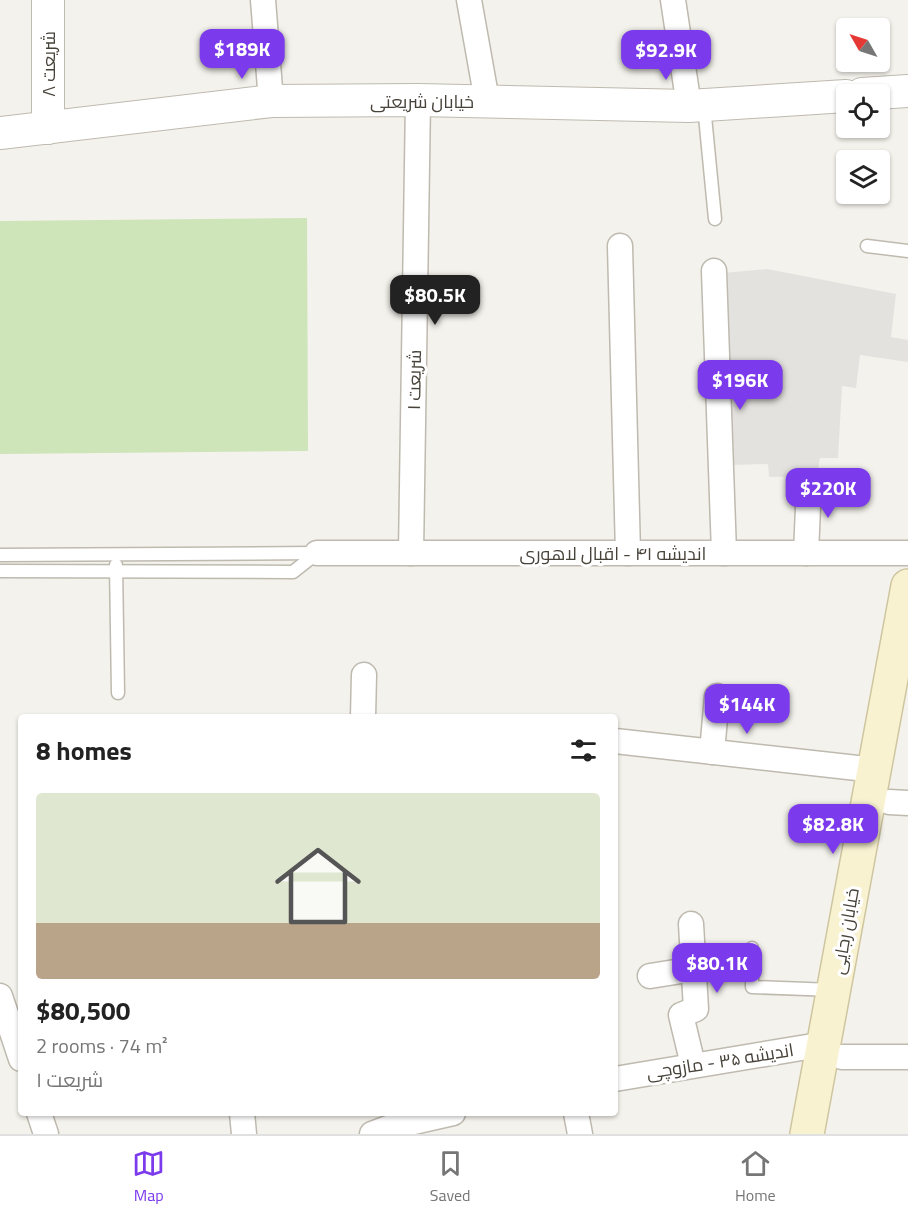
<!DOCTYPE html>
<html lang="en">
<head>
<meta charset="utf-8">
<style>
  body { margin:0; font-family:"Titillium Web",Cairo,sans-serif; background:#f6f6f6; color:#222; height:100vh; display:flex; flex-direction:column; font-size:22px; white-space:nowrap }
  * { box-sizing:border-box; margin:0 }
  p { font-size:20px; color:#767676 }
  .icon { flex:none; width:33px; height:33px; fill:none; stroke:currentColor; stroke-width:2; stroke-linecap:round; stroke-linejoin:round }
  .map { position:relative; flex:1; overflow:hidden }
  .panel { position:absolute; left:18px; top:714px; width:600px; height:402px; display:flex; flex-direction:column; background:#fff; border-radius:6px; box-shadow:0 2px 4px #0004 }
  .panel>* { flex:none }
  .needle { width:39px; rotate:309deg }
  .fabs { position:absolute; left:836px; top:18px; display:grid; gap:12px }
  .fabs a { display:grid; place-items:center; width:54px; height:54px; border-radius:6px; background:#fff; box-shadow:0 2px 4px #0004; font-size:30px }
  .price { position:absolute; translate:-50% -51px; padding:0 14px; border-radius:12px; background:#7c3aed; color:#fff; font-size:20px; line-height:39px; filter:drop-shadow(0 2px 3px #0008) }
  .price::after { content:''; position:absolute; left:50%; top:36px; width:18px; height:14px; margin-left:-9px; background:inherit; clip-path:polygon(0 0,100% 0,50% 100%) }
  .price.on { background:#222; color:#fff }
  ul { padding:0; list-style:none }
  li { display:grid; align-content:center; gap:12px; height:318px; padding:0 18px }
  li+li { border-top:2px solid #e0e0e0 }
  li span { display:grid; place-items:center; height:186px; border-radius:6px; color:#555 }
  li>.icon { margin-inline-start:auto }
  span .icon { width:108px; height:108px; fill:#fffc; stroke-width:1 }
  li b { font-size:26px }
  h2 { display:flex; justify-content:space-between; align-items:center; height:72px; padding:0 18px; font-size:26px }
  .menu { display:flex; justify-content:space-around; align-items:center; height:84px; border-top:2px solid #e0e0e0; background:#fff; font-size:16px; color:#767676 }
  .menu a { display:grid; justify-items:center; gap:3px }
  .menu .on { color:#7c3aed }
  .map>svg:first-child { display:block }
  .green { fill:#cee4b9 }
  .parking { fill:#e4e2df }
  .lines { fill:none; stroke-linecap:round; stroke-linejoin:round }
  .service-casing { stroke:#bfbaaf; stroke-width:15 }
  .minor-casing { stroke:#bfbaaf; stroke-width:27 }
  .tertiary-casing { stroke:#bfbaaf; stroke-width:34 }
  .secondary-casing { stroke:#cfc6a0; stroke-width:36 }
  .service { stroke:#fff; stroke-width:12 }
  .minor { stroke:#fff; stroke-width:24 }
  .tertiary { stroke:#fff; stroke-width:32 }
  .secondary { stroke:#f9f2d1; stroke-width:33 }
  .labels { text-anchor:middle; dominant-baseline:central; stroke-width:6; stroke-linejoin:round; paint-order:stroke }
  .street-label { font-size:18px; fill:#48433a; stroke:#fff }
</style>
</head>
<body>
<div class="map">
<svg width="908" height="1134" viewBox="0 0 908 1134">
  <rect width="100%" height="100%" fill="#f4f2ec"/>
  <!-- green -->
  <path class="green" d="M 307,218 L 308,451 L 0,454 L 0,221 Z"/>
  <!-- parking -->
  <path class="parking" d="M 767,269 L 896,294 L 891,337 L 908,340 L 908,362 L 860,355 L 856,388 L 842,386 L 838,458 L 820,458 L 817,476 L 769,477 L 768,464 L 730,465 L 723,273 Z"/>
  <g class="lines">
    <defs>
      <g id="service">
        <path d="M 704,106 L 715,219"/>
        <path d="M 867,246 L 908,251"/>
        <path d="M 0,555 L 317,553"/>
        <path d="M 116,565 L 118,693"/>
        <path d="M 0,571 L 293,572 L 317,553"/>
        <path d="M 752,948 L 752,987 L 833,990"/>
      </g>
      <g id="minor">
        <path d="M 263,0 L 271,101"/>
        <path d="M 469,0 L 487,101"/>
        <path d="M 673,0 L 689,106"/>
        <path d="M 620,246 L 628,553"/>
        <path d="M 714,271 L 724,553"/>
        <path d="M 317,553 L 908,553"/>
        <path d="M 411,553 L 418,100"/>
        <path d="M 806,553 L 809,485"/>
        <path d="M 363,717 L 364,675"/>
        <path d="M 615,741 L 875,770"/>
        <path d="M 712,752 L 717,696"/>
        <path d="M 889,802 L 908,803"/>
        <path d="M 691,924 L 696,1009 L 681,1015 L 693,1065"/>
        <path d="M 650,976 L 694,969"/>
        <path d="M 0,996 L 21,1059"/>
        <path d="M 842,1057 L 908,1057"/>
        <path d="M 615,1079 L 825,1044"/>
        <path d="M 39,1113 L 46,1134"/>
        <path d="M 242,1113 L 244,1134"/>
        <path d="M 576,1113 L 580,1134"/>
        <path d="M 372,1134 L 388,1128 L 453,1113"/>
      </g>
      <g id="tertiary">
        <path d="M 862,94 L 908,91"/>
        <path d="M 48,128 L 48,0"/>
        <path d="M 0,133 L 271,101 L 418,100 L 689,106 L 846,96"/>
      </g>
      <path id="secondary" d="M 807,1134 L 908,586"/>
    </defs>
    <!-- service casing -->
    <use href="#service" class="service-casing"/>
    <!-- minor casing -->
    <use href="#minor" class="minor-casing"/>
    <!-- tertiary casing -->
    <use href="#tertiary" class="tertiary-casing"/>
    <!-- secondary casing -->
    <use href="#secondary" class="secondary-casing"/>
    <!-- service -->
    <use href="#service" class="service"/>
    <!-- minor -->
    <use href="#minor" class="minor"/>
    <!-- tertiary -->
    <use href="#tertiary" class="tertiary"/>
    <!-- secondary -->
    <use href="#secondary" class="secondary"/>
  </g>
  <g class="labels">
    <!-- street labels -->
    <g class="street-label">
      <text transform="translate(48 64) rotate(-90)">شریعت ۸</text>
      <text x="422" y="101">خیابان شریعتی</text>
      <text transform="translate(414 380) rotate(-89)">شریعت ۱</text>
      <text x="613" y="553">اندیشه ۴۱ - اقبال لاهوری</text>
      <text transform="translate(845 931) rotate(-80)">خیابان رجایی</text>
      <text transform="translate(720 1061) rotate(-9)">اندیشه ۳۵ - مازوچی</text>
    </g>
  </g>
</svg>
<div class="fabs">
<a><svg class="needle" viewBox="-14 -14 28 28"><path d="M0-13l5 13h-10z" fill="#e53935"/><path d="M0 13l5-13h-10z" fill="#767676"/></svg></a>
<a><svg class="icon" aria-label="locate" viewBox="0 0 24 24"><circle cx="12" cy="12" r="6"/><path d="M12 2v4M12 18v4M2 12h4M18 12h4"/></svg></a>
<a><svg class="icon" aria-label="layers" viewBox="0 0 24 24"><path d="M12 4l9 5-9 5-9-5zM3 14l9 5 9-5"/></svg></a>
</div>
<b class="price" style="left:242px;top:80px">$189K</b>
<b class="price" style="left:666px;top:81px">$92.9K</b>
<b class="price on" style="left:435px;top:326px">$80.5K</b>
<b class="price" style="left:740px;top:411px">$196K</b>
<b class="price" style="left:828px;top:519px">$220K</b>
<b class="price" style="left:747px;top:735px">$144K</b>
<b class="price" style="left:833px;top:855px">$82.8K</b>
<b class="price" style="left:717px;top:994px">$80.1K</b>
<section class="panel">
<h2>8 homes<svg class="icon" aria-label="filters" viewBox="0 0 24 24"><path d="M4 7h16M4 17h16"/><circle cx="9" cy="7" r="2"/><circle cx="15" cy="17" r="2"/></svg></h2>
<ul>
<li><span style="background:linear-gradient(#dfe7d0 70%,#b9a48a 0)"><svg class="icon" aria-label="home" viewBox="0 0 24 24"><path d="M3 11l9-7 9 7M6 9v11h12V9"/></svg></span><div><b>$80,500</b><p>2 rooms · 74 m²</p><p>شریعت ۱</p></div></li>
</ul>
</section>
</div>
<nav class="menu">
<a class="on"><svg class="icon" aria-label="map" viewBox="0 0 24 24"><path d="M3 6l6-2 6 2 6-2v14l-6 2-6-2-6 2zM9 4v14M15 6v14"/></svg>Map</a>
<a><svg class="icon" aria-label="saved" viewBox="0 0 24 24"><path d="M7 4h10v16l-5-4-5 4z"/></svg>Saved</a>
<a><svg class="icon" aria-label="home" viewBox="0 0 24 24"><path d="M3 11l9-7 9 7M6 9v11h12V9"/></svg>Home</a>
</nav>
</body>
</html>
